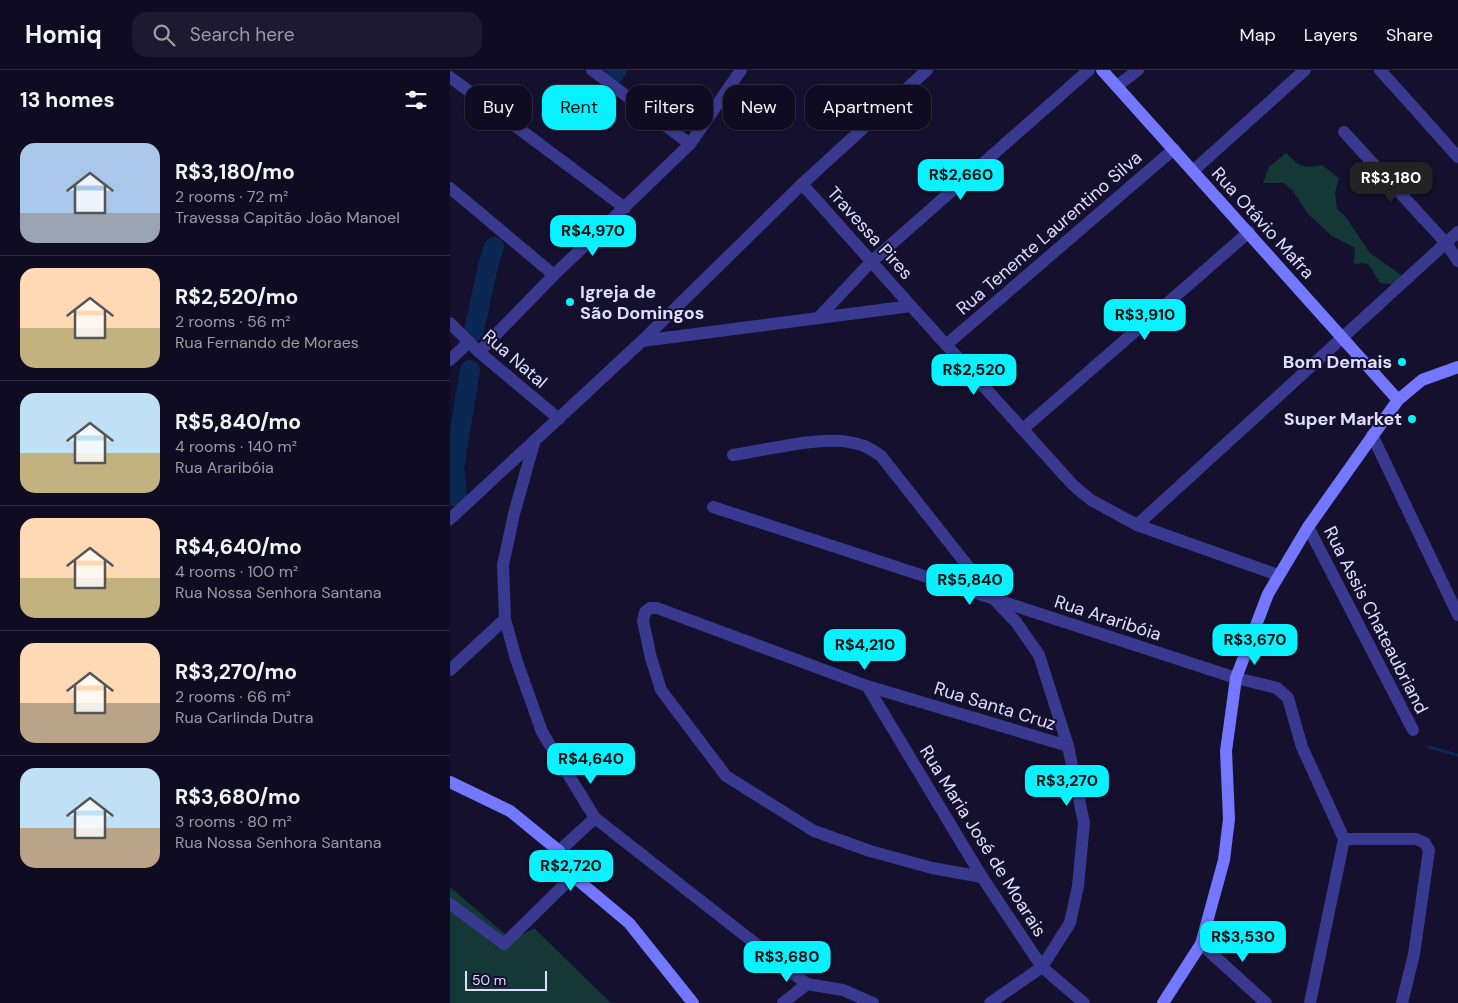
<!DOCTYPE html>
<html lang="en">
<head>
<meta charset="utf-8">
<style>
  body { margin:0; font-family:"DM Sans",sans-serif; background:#1d1a2f; color:#f1f3f6; height:100vh; display:flex; flex-direction:column; font-size:19px; white-space:nowrap }
  * { box-sizing:border-box; margin:0 }
  p { font-size:16px; color:#9b9ba5 }
  .icon { flex:none; width:28px; height:28px; fill:none; stroke:currentColor; stroke-width:2; stroke-linecap:round; stroke-linejoin:round }
  .map { position:relative; flex:1; overflow:hidden }
  .details { display:flex; flex-direction:column; background:#0f0c22; width:450px }
  .details>* { flex:none }
  .guide { position:absolute; left:15px; top:15px; width:475px; height:45px; display:flex; gap:10px }
  .scale { position:absolute; left:15px; bottom:12px; width:82px; box-sizing:border-box; padding-left:5px; border:2px solid #e0ddff; border-top:0; font-size:14px; line-height:18px; white-space:nowrap; color:#e0ddff; -webkit-text-stroke:4px #14102e; paint-order:stroke }
  .price { position:absolute; translate:-50% -42px; padding:0 11px; border-radius:10px; background:#09f1ff; color:#111; font-size:16px; line-height:32px; filter:drop-shadow(0 1px 2px #0008) }
  .price::after { content:''; position:absolute; left:50%; top:30px; width:15px; height:11px; margin-left:-8px; background:inherit; clip-path:polygon(0 0,100% 0,50% 100%) }
  .price.active { background:#222; color:#fff }
  ul { padding:0; list-style:none }
  li { display:flex; align-items:center; gap:15px; height:125px; padding:0 20px }
  li+li { border-top:1px solid #2f2c40 }
  li span { display:grid; place-items:center; flex:none; width:140px; height:100px; border-radius:15px; color:#555 }
  li>.icon { margin-inline-start:auto }
  span .icon { width:60px; height:60px; fill:#fffc; stroke-width:1 }
  li b { font-size:21px }
  h2 { display:flex; justify-content:space-between; align-items:center; height:60px; padding:0 20px; font-size:21px }
  .tag { padding:0 18px; border-radius:15px; background:#0f0c22; box-shadow:0 1px 4px #0004,0 0 0 1px #2f2c40; font-size:18px; line-height:45px }
  .tag.active { background:#09f1ff; color:#111 }
  header { display:flex; align-items:center; gap:30px; box-sizing:border-box; height:70px; padding:0 25px; background:#0f0c22; border-bottom:1px solid #2f2c40 }
  header strong { font-size:24px }
  nav { display:flex; gap:28px; margin-inline-start:auto; font-size:18px }
  .search { width:350px; height:45px; background:#1d1a2f; display:flex; align-items:center; gap:12px; box-sizing:border-box; padding:0 18px; border-radius:15px; color:#9b9ba5; font-size:19px }
  main { display:flex; flex:1; min-height:0 }
  .map>svg:first-child { display:block }
  .green { fill:#133835 }
  .lines { fill:none; stroke-linecap:round; stroke-linejoin:round }
  .stream { stroke:#0a2853; stroke-width:3 }
  .river { stroke:#0a2853; stroke-width:20 }
  .street { stroke:#393a8f; stroke-width:12 }
  .secondary { stroke:#7477ff; stroke-width:12 }
  .poi-dot { fill:#09f1ff; stroke:#14102e; stroke-width:2 }
  .labels { text-anchor:middle; dominant-baseline:central; stroke-width:4; stroke-linejoin:round; paint-order:stroke }
  .street-label { font-size:18px; fill:#e0ddff; stroke:#14102e }
  .poi-label { font-size:18px; font-weight:bold; fill:#e0ddff; stroke:#14102e; text-anchor:end }
</style>
</head>
<body>
<header>
<strong>Homiq</strong>
<div class="search"><svg class="icon" aria-label="search" viewBox="0 0 24 24"><circle cx="10" cy="10" r="6"/><path d="M15 15l6 6"/></svg>Search here</div>
<nav><a>Map</a><a>Layers</a><a>Share</a></nav>
</header>
<main>
<section class="details">
<h2>13 homes<svg class="icon" aria-label="filters" viewBox="0 0 24 24"><path d="M4 7h16M4 17h16"/><circle cx="9" cy="7" r="2"/><circle cx="15" cy="17" r="2"/></svg></h2>
<ul>
<li><span style="background:linear-gradient(#a9c7e8 70%,#9aa5b1 0)"><svg class="icon" aria-label="home" viewBox="0 0 24 24"><path d="M3 11l9-7 9 7M6 9v11h12V9"/></svg></span><div><b>R$3,180/mo</b><p>2 rooms · 72 m²</p><p>Travessa Capitão João Manoel</p></div></li>
<li><span style="background:linear-gradient(#ffd9b3 60%,#c2b280 0)"><svg class="icon" aria-label="home" viewBox="0 0 24 24"><path d="M3 11l9-7 9 7M6 9v11h12V9"/></svg></span><div><b>R$2,520/mo</b><p>2 rooms · 56 m²</p><p>Rua Fernando de Moraes</p></div></li>
<li><span style="background:linear-gradient(#bfe0f5 60%,#c2b280 0)"><svg class="icon" aria-label="home" viewBox="0 0 24 24"><path d="M3 11l9-7 9 7M6 9v11h12V9"/></svg></span><div><b>R$5,840/mo</b><p>4 rooms · 140 m²</p><p>Rua Araribóia</p></div></li>
<li><span style="background:linear-gradient(#ffd9b3 60%,#c2b280 0)"><svg class="icon" aria-label="home" viewBox="0 0 24 24"><path d="M3 11l9-7 9 7M6 9v11h12V9"/></svg></span><div><b>R$4,640/mo</b><p>4 rooms · 100 m²</p><p>Rua Nossa Senhora Santana</p></div></li>
<li><span style="background:linear-gradient(#ffd9b3 60%,#b9a48a 0)"><svg class="icon" aria-label="home" viewBox="0 0 24 24"><path d="M3 11l9-7 9 7M6 9v11h12V9"/></svg></span><div><b>R$3,270/mo</b><p>2 rooms · 66 m²</p><p>Rua Carlinda Dutra</p></div></li>
<li><span style="background:linear-gradient(#bfe0f5 60%,#b9a48a 0)"><svg class="icon" aria-label="home" viewBox="0 0 24 24"><path d="M3 11l9-7 9 7M6 9v11h12V9"/></svg></span><div><b>R$3,680/mo</b><p>3 rooms · 80 m²</p><p>Rua Nossa Senhora Santana</p></div></li>
</ul>
</section>
<div class="map">
<svg width="1008" height="933" viewBox="0 0 1008 933">
  <rect width="100%" height="100%" fill="#14102e"/>
  <!-- green -->
  <g class="green">
    <path d="M 836,83 L 848,94 L 857,97 L 872,95 L 889,108 L 885,123 L 887,139 L 895,146 L 920,183 L 951,205 L 945,215 L 930,213 L 919,195 L 914,193 L 904,194 L 905,178 L 882,166 L 858,144 L 843,121 L 834,113 L 813,113 L 819,97 Z"/>
    <path d="M 0,817 L 62,870 L 84,858 L 161,933 L 0,933 Z"/>
  </g>
  <g class="lines">
    <!-- stream -->
    <path class="stream" d="M 979,677 L 1008,685"/>
    <!-- river -->
    <g class="river">
      <path d="M 164,4 L 167,0"/>
      <path d="M 24,261 L 38,196 L 44,177"/>
      <path d="M 7,427 L 4,398 L 20,300"/>
    </g>
    <!-- street -->
    <g class="street">
      <path d="M 142,0 L 240,74"/>
      <path d="M 930,0 L 1008,87"/>
      <path d="M 0,7 L 175,138"/>
      <path d="M 667,16 L 688,0"/>
      <path d="M 894,62 L 996,173 L 1008,191"/>
      <path d="M 743,101 L 855,0"/>
      <path d="M 352,114 L 461,236"/>
      <path d="M 0,118 L 104,205"/>
      <path d="M 369,247 L 421,192 L 639,0"/>
      <path d="M 0,253 L 29,282 L 109,349"/>
      <path d="M 192,271 L 461,236 L 623,415 L 641,430 L 687,455 L 828,505"/>
      <path d="M 496,275 L 724,79"/>
      <path d="M 29,282 L 104,205 L 240,74 L 291,0"/>
      <path d="M 0,290 L 19,272"/>
      <path d="M 573,359 L 799,162"/>
      <path d="M 922,365 L 1008,545"/>
      <path d="M 84,373 L 64,444 L 53,495 L 55,549 L 66,589 L 92,662 L 145,748 L 357,914 L 393,920 L 423,933"/>
      <path d="M 283,385 C 320,380 380,362 414,376 C 420,378 426,383 431,386 L 543,528 L 566,552 L 589,585 L 618,676 L 634,753 L 628,816 L 620,853 L 592,897 L 540,933"/>
      <path d="M 263,437 L 786,608 L 827,618 L 838,628 L 852,677 L 894,769 L 860,933"/>
      <path d="M 0,449 L 192,271 L 352,114 L 477,0"/>
      <path d="M 687,455 L 1008,162"/>
      <path d="M 858,457 L 963,660"/>
      <path d="M 0,600 L 55,549"/>
      <path d="M 417,616 L 532,807 L 592,897 L 634,933"/>
      <path d="M 894,769 L 966,769 L 975,773 L 979,780 L 964,884 L 952,933"/>
      <path d="M 109,781 L 145,748"/>
      <path d="M 532,807 L 482,798 L 420,781 L 364,761 L 276,706 L 211,620 L 201,588 L 193,551 L 195,542 L 200,538 L 207,538 L 417,616 L 618,676"/>
      <path d="M 0,834 L 54,874 L 123,806"/>
      <path d="M 751,874 L 816,933"/>
      <path d="M 333,933 L 357,914"/>
    </g>
    <!-- secondary -->
    <g class="secondary">
      <path d="M 652,0 L 948,330"/>
      <path d="M 0,712 L 60,741 L 109,781 L 123,806 L 179,853 L 243,933"/>
      <path d="M 713,933 L 751,874 L 774,790 L 779,749 L 776,681 L 786,608 L 818,524 L 858,457 L 948,330 L 972,310 L 1008,297"/>
    </g>
  </g>
  <!-- markers -->
  <g class="poi-dot">
    <circle cx="120" cy="232" r="5"/>
    <circle cx="952" cy="292" r="5"/>
    <circle cx="962" cy="349" r="5"/>
  </g>
  <g class="labels">
    <!-- street labels -->
    <g class="street-label">
      <text transform="translate(813 153) rotate(48)">Rua Otávio Mafra</text>
      <text transform="translate(420 163) rotate(48)">Travessa Pires</text>
      <text transform="translate(599 163) rotate(-41)">Rua Tenente Laurentino Silva</text>
      <text transform="translate(65 289) rotate(41)">Rua Natal</text>
      <text transform="translate(658 548) rotate(18)">Rua Araribóia</text>
      <text transform="translate(926 550) rotate(63)">Rua Assis Chateaubriand</text>
      <text transform="translate(545 636) rotate(17)">Rua Santa Cruz</text>
      <text transform="translate(533 771) rotate(58)">Rua Maria José de Moarais</text>
    </g>
    <!-- poi labels -->
    <g class="poi-label">
      <text x="130" y="222" text-anchor="start">Igreja de<tspan x="130" dy="21">São Domingos</tspan></text>
      <text x="942" y="292">Bom Demais</text>
      <text x="952" y="349">Super Market</text>
    </g>
  </g>
</svg>
<div class="scale">50 m</div>
<b class="price" style="left:511px;top:131px">R$2,660</b>
<b class="price active" style="left:941px;top:134px">R$3,180</b>
<b class="price" style="left:143px;top:187px">R$4,970</b>
<b class="price" style="left:695px;top:271px">R$3,910</b>
<b class="price" style="left:524px;top:326px">R$2,520</b>
<b class="price" style="left:520px;top:536px">R$5,840</b>
<b class="price" style="left:805px;top:596px">R$3,670</b>
<b class="price" style="left:415px;top:601px">R$4,210</b>
<b class="price" style="left:141px;top:715px">R$4,640</b>
<b class="price" style="left:617px;top:737px">R$3,270</b>
<b class="price" style="left:121px;top:822px">R$2,720</b>
<b class="price" style="left:793px;top:893px">R$3,530</b>
<b class="price" style="left:337px;top:913px">R$3,680</b>
<div class="guide">
<a class="tag">Buy</a>
<a class="tag active">Rent</a>
<a class="tag">Filters</a>
<a class="tag">New</a>
<a class="tag">Apartment</a>
</div>
</div>
</main>
</body>
</html>
